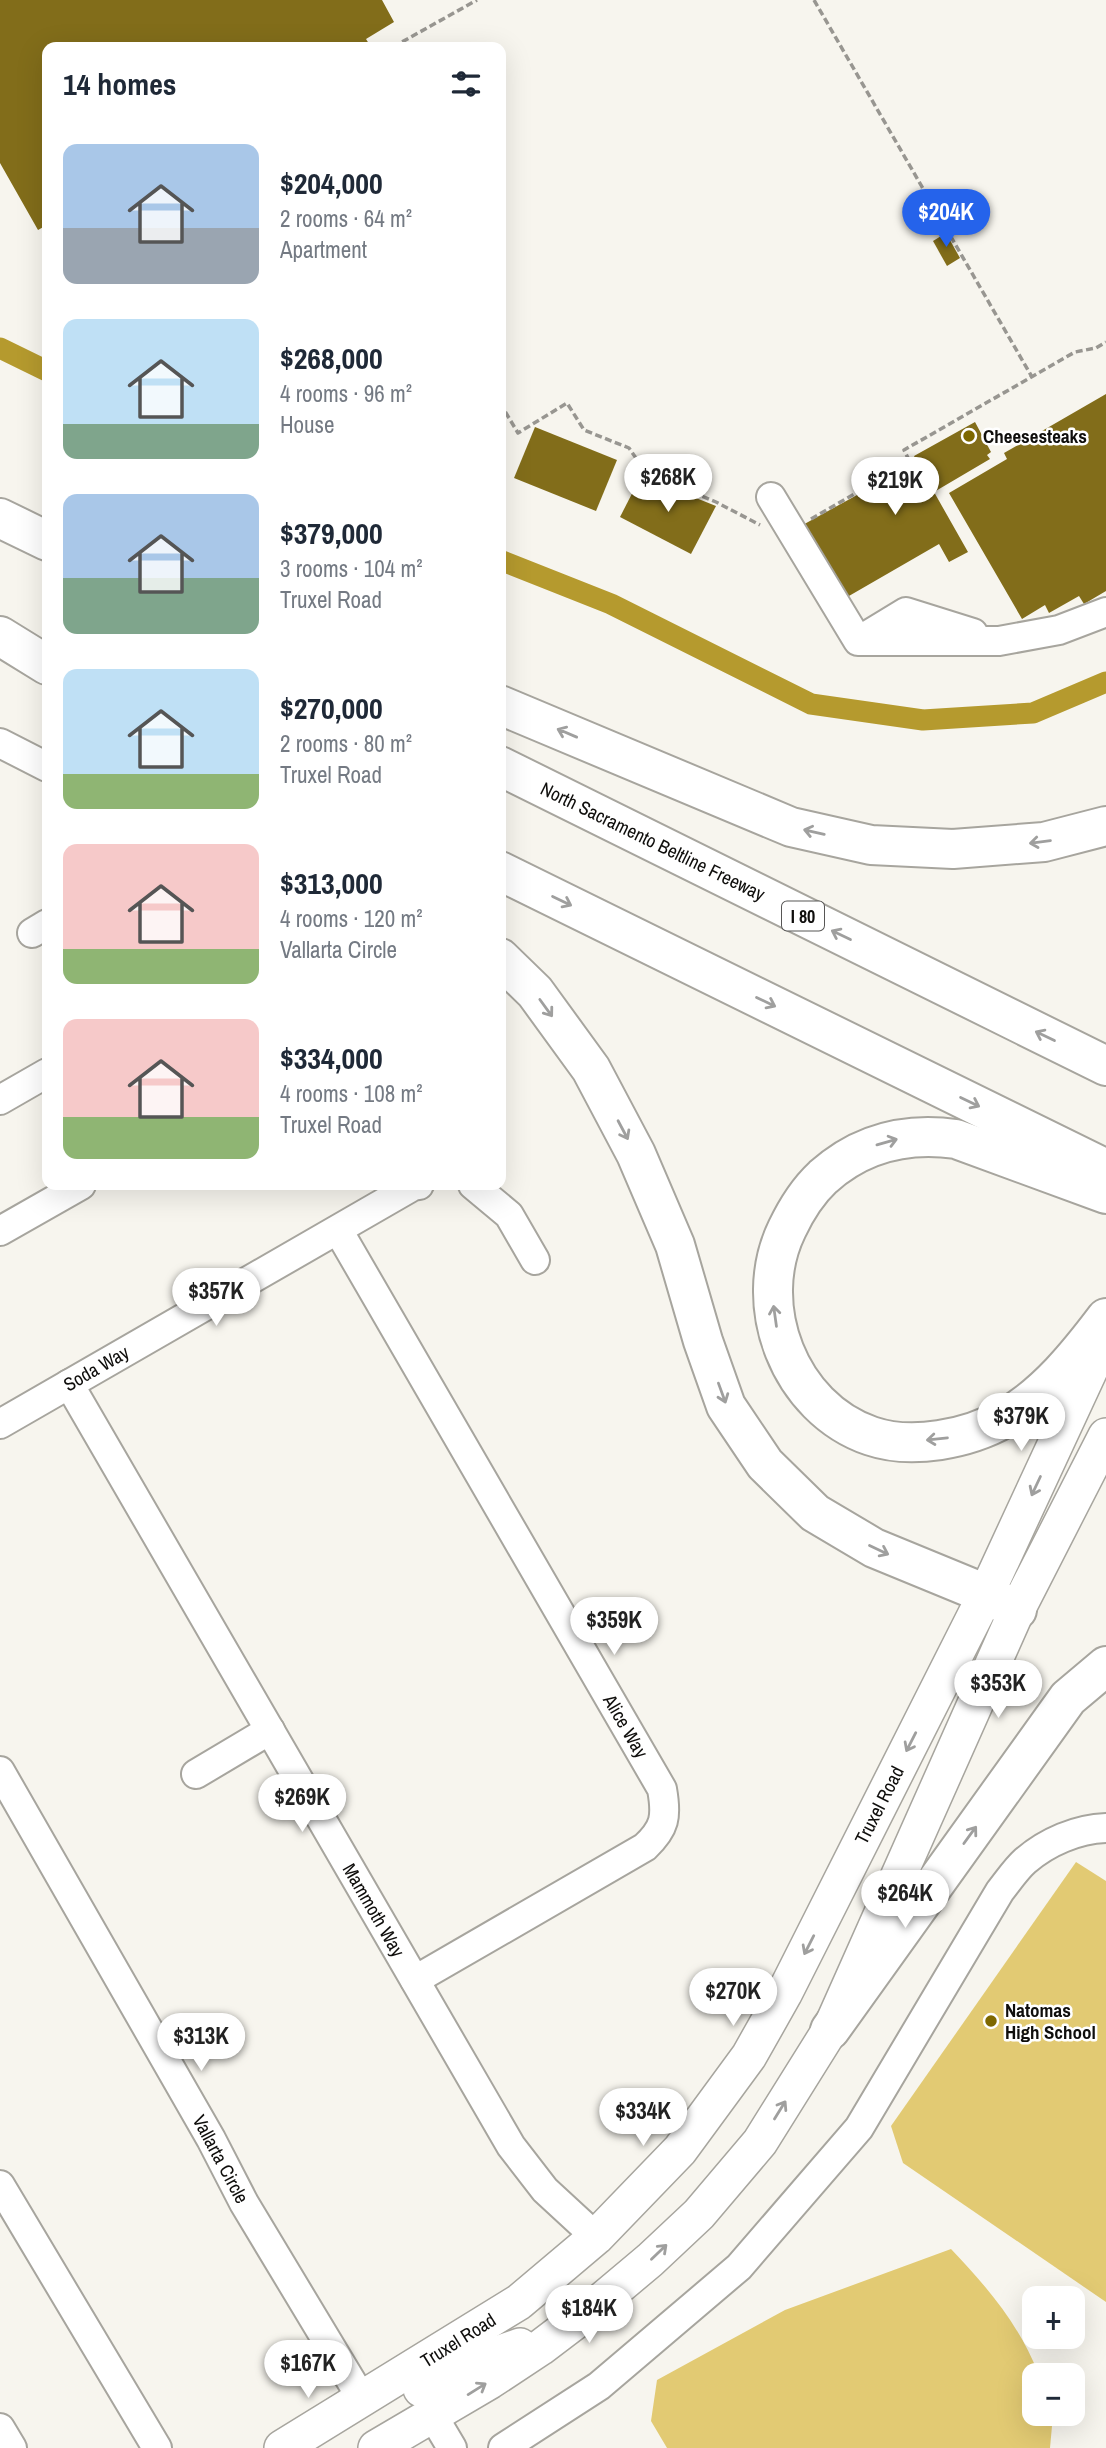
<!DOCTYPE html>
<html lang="en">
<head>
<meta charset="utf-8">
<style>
  body { margin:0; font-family:"Archivo Narrow",sans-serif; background:#f2f2f3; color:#1f2937; height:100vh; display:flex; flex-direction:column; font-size:26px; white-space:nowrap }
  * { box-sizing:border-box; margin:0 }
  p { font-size:23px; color:#747a83 }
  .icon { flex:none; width:38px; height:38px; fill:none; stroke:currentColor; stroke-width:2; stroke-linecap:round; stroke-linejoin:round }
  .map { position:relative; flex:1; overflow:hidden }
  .side { position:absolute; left:42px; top:42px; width:464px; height:1148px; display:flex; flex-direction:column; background:#fff; border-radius:14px; box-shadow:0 7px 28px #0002 }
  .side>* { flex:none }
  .controls { position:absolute; left:1022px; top:2286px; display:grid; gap:14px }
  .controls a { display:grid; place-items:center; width:63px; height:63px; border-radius:14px; background:#fff; box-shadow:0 7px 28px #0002; font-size:35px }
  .price { position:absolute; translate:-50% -60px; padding:0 16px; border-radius:24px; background:#fff; color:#222; font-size:23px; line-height:46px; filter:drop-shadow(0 2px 4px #0008) }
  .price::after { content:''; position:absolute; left:50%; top:42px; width:21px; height:16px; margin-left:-10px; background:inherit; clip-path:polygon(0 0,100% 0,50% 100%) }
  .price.current { background:#2563eb; color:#fff }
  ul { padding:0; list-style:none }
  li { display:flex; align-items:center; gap:21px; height:175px; padding:0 21px }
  li span { display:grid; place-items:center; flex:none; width:196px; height:140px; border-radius:14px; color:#555 }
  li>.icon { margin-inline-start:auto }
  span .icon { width:84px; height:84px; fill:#fffc; stroke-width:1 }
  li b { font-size:30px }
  h2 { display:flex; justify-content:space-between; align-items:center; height:84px; padding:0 21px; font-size:30px }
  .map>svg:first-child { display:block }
  .green { fill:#e2ca73 }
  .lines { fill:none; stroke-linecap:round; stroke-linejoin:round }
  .canal { stroke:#b59a2e; stroke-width:21 }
  .building { fill:#826d1a }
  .minor-casing { stroke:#a7a59e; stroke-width:32 }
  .major-casing { stroke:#a7a59e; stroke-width:38 }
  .highway-casing { stroke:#a7a59e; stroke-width:42 }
  .path { stroke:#989691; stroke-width:3.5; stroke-dasharray:7 3.5; stroke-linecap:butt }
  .minor { stroke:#fff; stroke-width:28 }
  .major { stroke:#fff; stroke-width:35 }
  .highway { stroke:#fff; stroke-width:38 }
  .oneway { stroke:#9f9f9e }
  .poi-dot { fill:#7e6800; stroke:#fff; stroke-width:2.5 }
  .labels { text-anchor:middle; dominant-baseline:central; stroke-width:5; stroke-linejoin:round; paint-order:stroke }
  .shield { fill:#fff; stroke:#575655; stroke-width:2 }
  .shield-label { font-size:18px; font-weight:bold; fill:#0f0e0c }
  .poi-label { font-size:19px; font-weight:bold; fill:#0f0e0c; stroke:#fff; text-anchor:start }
  .street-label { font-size:19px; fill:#0f0e0c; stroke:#fff }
</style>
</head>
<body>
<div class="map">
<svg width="1106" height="2448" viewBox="0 0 1106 2448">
  <rect width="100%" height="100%" fill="#f7f5ee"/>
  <!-- green -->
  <g class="green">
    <path d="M 1076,1862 L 1106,1881 L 1106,2302 L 903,2163 L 891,2126 Z"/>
    <path d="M 951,2249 C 988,2288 1019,2324 1039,2375 L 1034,2375 L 1034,2413 L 1049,2413 L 1052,2426 L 1050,2448 L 667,2448 L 651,2421 L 657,2380 L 785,2310 Z"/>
  </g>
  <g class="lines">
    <!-- canal -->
    <g class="canal">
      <path d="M 0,348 L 47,371"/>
      <path d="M 500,560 L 611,604 L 811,704 L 923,720 L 1033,713 L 1106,682"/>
    </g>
  </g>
  <!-- building -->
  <g class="building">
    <path d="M 0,0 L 382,0 L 394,22 L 366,39 L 371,47 L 47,47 L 47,225 L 38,230 L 0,163 Z"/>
    <path d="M 946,233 L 960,258 L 947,266 L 933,241 Z"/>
    <path d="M 1106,394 L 1106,591 L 1084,604 L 1079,596 L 1049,613 L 1045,605 L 1022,619 L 949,493 L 1007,459 L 1004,453 Z"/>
    <path d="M 975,422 L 991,452 L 987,455 L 990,459 L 934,492 L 968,552 L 949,562 L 939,544 L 842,600 L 799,527 L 917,462 L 914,456 Z"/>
    <path d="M 535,427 L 617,460 L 596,511 L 514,478 Z"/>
    <path d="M 641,476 L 716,506 L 691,554 L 620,517 Z"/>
  </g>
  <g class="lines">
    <defs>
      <g id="minor">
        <path d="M 771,497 L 858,641 L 999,641 L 1059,630 L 1106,612"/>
        <path d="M 860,640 L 906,612 L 973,633"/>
        <path d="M 0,743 L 47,767"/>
        <path d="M 32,933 L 47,924"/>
        <path d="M 0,1100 L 47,1073"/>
        <path d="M 473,1185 L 509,1215 L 535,1260"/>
        <path d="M 338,1230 L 662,1789 C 667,1817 665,1828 645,1847 L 415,1980"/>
        <path d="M 0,1231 L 81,1185"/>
        <path d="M 69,1384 L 511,2146 L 545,2190 L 596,2237"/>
        <path d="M 0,1424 L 413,1186 L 419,1185"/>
        <path d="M 0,1771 L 211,2139 L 244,2203 L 362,2399"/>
        <path d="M 196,1774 L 270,1730"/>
        <path d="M 0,2185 L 157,2448"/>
        <path d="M 433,2416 L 452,2448"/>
        <path d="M 0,2428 L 12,2448"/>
        <path d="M 503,2448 L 599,2386 L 739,2267 L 859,2128 L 1000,1891 C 1008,1881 1016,1869 1025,1861 C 1047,1842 1077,1829 1106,1828"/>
      </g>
      <g id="major">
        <path d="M 421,2389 L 457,2368 L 520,2346"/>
        <path d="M 282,2448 L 519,2302 L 596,2237 L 680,2150 L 749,2056 L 784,1994 L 986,1594 L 1106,1335"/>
        <path d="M 376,2448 L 490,2381 L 540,2348 L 594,2307 L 650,2260 L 699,2214 L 760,2142 L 830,2030 L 1017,1610 L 1106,1436"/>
      </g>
      <g id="highway">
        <path d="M 0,518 L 47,541"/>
        <path d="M 0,636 L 47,665"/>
        <path d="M 500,705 L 791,827 L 871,845 L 953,849 L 1044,842 L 1106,826"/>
        <path d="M 500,766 L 1106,1066"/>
        <path d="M 500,871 L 1106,1169"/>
        <path d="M 500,958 L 535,992 L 591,1069 L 636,1154 L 675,1245 L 703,1341 L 726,1406 L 765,1464 L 815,1513 L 874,1548 L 986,1594 L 1017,1610"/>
        <path d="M 1106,1194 L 956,1139 C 906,1132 861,1143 823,1177 C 807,1192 796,1210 787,1229 C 750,1305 789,1408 871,1436 C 912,1450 968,1439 1005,1418 C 1046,1395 1078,1355 1106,1318"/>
        <path d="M 830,2030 L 1068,1698 L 1106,1666"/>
      </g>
    </defs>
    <!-- minor casing -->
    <use href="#minor" class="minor-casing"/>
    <!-- major casing -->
    <use href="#major" class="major-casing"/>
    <!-- highway casing -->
    <use href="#highway" class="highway-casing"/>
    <!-- path -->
    <g class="path">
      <path d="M 814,0 L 1032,377"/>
      <path d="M 393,47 L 477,0"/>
      <path d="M 500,403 L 518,433 L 567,403 L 584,430 L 629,448 L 643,468 L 667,463 L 682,488 L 716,502 L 760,525"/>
      <path d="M 811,519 L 910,462 L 904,450 L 1075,352 L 1096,348 L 1106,342"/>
    </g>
    <!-- minor -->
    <use href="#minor" class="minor"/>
    <!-- major -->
    <use href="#major" class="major"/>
    <!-- highway -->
    <use href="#highway" class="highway"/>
  </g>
  <!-- one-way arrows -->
  <defs><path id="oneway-shaft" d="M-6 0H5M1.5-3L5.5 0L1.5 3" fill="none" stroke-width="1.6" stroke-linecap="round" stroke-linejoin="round" transform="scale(1.75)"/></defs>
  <g class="oneway">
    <use href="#oneway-shaft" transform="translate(567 733) rotate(-157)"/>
    <use href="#oneway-shaft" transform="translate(814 832) rotate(-167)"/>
    <use href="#oneway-shaft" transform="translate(1040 842) rotate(173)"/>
    <use href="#oneway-shaft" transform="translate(562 901) rotate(26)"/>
    <use href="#oneway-shaft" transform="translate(841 935) rotate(-154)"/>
    <use href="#oneway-shaft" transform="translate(766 1002) rotate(26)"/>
    <use href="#oneway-shaft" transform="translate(546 1008) rotate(54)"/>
    <use href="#oneway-shaft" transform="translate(1045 1036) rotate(-154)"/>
    <use href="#oneway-shaft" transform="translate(970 1102) rotate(26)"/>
    <use href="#oneway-shaft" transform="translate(623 1130) rotate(62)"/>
    <use href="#oneway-shaft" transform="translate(887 1142) rotate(-16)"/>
    <use href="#oneway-shaft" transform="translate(775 1316) rotate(-98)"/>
    <use href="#oneway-shaft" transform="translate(722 1393) rotate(70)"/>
    <use href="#oneway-shaft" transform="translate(937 1439) rotate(174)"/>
    <use href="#oneway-shaft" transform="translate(1036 1486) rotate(115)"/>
    <use href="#oneway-shaft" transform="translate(879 1550) rotate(25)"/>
    <use href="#oneway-shaft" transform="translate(911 1742) rotate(117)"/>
    <use href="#oneway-shaft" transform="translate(970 1835) rotate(-54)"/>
    <use href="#oneway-shaft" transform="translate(809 1945) rotate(117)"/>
    <use href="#oneway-shaft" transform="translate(780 2110) rotate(-58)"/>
    <use href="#oneway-shaft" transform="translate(659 2252) rotate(-44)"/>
    <use href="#oneway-shaft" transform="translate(477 2389) rotate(-32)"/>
  </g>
  <!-- markers -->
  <g class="poi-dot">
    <circle cx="969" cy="436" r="7"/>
    <circle cx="991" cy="2021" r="7"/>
  </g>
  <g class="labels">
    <!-- shield labels -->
    <rect class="shield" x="782" y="901.5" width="42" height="29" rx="5"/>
    <g class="shield-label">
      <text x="803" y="916">I 80</text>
    </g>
    <!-- poi labels -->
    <g class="poi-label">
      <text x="983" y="436">Cheesesteaks</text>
      <text x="1005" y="2010">Natomas<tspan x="1005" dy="22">High School</tspan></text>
    </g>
    <!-- street labels -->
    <g class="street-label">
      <text transform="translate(653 841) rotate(26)">North Sacramento Beltline Freeway</text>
      <text transform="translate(96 1368) rotate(-30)">Soda Way</text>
      <text transform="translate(626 1726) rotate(60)">Alice Way</text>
      <text transform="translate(879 1805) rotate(-63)">Truxel Road</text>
      <text transform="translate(374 1910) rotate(60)">Mammoth Way</text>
      <text transform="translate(221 2159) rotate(62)">Vallarta Circle</text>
      <text transform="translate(458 2340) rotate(-32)">Truxel Road</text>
    </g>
  </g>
</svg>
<div class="controls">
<a>+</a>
<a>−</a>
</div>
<b class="price current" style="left:946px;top:249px">$204K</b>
<b class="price" style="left:668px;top:514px">$268K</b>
<b class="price" style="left:895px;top:517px">$219K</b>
<b class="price" style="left:216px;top:1328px">$357K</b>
<b class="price" style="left:1021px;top:1453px">$379K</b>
<b class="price" style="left:614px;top:1657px">$359K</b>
<b class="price" style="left:998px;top:1720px">$353K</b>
<b class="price" style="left:302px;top:1834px">$269K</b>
<b class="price" style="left:905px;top:1930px">$264K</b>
<b class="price" style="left:733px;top:2028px">$270K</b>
<b class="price" style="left:201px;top:2073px">$313K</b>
<b class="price" style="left:643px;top:2148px">$334K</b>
<b class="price" style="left:589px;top:2345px">$184K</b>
<b class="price" style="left:308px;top:2400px">$167K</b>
<section class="side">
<h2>14 homes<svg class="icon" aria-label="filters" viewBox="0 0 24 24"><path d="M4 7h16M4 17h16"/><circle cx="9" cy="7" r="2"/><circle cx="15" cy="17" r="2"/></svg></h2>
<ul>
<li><span style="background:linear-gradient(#a9c7e8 60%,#9aa5b1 0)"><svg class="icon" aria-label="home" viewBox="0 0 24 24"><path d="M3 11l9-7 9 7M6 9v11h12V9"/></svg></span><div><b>$204,000</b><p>2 rooms · 64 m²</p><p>Apartment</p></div></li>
<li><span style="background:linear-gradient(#bfe0f5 75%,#7fa58c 0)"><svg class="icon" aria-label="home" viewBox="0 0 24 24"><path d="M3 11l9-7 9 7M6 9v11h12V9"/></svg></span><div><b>$268,000</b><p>4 rooms · 96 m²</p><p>House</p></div></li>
<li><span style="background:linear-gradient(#a9c7e8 60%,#7fa58c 0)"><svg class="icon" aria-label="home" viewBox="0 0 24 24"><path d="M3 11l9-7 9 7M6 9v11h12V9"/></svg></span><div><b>$379,000</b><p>3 rooms · 104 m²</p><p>Truxel Road</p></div></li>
<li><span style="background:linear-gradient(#bfe0f5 75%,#8fb573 0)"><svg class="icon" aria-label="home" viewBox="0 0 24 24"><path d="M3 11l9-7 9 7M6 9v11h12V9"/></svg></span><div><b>$270,000</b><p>2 rooms · 80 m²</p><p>Truxel Road</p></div></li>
<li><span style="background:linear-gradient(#f6c9c9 75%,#8fb573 0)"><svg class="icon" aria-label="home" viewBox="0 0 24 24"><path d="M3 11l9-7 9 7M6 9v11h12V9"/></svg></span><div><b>$313,000</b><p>4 rooms · 120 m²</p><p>Vallarta Circle</p></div></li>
<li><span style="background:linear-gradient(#f6c9c9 70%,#8fb573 0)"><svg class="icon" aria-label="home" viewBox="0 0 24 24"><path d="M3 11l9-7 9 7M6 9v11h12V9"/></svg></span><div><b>$334,000</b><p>4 rooms · 108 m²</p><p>Truxel Road</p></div></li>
</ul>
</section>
</div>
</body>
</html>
